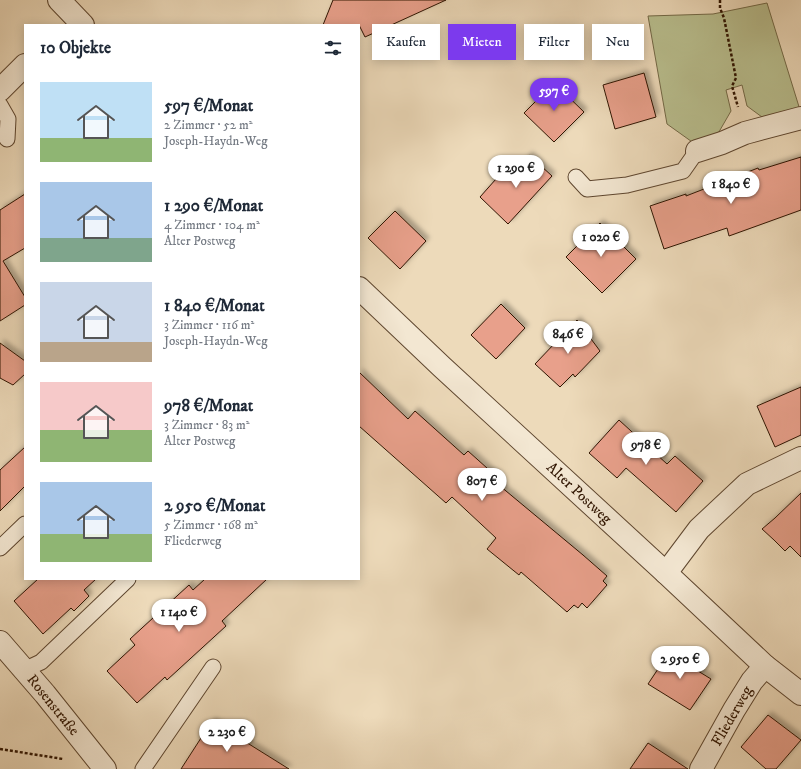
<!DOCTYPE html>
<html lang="de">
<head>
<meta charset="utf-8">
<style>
  body { margin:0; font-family:"IM FELL DW Pica",serif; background:#f2f2f3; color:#1f2937; height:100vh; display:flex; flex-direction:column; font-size:15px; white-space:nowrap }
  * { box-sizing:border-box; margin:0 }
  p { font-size:13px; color:#747a83 }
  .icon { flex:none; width:22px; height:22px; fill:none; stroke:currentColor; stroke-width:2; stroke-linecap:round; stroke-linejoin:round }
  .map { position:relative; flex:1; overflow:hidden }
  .drawer { position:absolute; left:24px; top:24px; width:336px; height:556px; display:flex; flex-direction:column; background:#fff; border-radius:0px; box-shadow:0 2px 10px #0003 }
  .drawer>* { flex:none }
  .hud { position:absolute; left:372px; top:24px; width:369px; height:36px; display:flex; gap:8px }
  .price { position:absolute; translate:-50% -34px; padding:0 9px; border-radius:14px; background:#fff; color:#222; font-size:13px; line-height:26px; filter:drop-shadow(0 1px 2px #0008) }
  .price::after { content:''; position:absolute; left:50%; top:24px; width:12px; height:9px; margin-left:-6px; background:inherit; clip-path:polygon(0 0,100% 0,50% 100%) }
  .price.on { background:#7c3aed; color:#fff }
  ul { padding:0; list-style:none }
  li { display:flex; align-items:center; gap:12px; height:100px; padding:0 16px }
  li span { display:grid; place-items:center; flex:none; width:112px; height:80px; border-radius:0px; color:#555 }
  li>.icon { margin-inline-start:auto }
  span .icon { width:48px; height:48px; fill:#fffc; stroke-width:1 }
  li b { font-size:17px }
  h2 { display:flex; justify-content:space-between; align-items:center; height:48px; padding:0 16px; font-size:17px }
  .tag { padding:0 14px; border-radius:0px; background:#fff; box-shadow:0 2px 10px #0003; font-size:14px; line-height:36px }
  .tag.on { background:#7c3aed; color:#fff }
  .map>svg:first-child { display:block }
  .green { fill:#b9bf8f; stroke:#746a48 }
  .building { fill:#e8a08b; stroke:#2f1401; filter:url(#shadow) }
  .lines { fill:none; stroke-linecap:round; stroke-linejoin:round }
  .lane-casing { stroke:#5e462f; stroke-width:17 }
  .street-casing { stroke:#5e462f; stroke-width:24 }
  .path { stroke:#2f1401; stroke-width:2.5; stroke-dasharray:3 2; stroke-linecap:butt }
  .lane { stroke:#f3e7d2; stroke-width:15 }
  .street { stroke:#f3e7d2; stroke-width:22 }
  .labels { text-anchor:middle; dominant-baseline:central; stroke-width:3; stroke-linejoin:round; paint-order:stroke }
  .street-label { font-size:15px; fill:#2f1401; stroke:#f3e7d2 }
</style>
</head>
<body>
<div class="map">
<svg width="801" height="769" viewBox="0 0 801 769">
  <defs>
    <filter id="shadow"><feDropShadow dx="3.5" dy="-3.5" stdDeviation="2" flood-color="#0004"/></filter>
  </defs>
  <rect width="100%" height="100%" fill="#eddaba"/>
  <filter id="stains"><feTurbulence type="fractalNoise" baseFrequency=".005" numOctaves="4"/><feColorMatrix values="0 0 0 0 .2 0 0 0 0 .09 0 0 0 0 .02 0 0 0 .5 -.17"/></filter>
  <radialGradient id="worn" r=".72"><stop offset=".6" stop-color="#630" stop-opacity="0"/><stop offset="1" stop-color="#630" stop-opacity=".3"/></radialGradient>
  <!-- green -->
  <path class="green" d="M 767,3 L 800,110 L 766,120 L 747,106 L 742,85 L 726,90 L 731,111 L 716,137 L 695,144 L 667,124 L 648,16 L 713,14 Z"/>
  <!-- building -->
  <g class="building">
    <path d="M 333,0 L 446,0 L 365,37 L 359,25 L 323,25 Z"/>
    <path d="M 644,73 L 656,117 L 615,129 L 603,85 Z"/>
    <path d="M 554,83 L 584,112 L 554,142 L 524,113 Z"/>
    <path d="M 529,155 L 552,176 L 508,224 L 480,197 L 504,170 L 510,176 Z"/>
    <path d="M 801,157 L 801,210 L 729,236 L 727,228 L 664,249 L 650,206 L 686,194 L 686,196 L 758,168 L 759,170 Z"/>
    <path d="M 25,194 L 25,248 L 3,261 L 25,297 L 25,305 L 0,321 L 0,210 Z"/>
    <path d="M 395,211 L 426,241 L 400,269 L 368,238 Z"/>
    <path d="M 600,223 L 636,259 L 602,293 L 566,257 Z"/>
    <path d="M 501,304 L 525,328 L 496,359 L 471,335 Z"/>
    <path d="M 577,320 L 600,351 L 575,377 L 573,374 L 560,387 L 535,364 Z"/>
    <path d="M 0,343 L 25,361 L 25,374 L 13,385 L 0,378 Z"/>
    <path d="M 359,372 L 408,419 L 415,411 L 464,455 L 468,451 L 497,477 L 494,481 L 583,555 L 607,576 L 603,581 L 607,585 L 587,608 L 582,603 L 578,608 L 574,605 L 567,612 L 521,572 L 519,575 L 487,549 L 496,538 L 452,497 L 446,503 L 359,426 Z"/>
    <path d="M 801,387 L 801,435 L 775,447 L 757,406 Z"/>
    <path d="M 619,420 L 667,464 L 675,456 L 703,481 L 676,512 L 626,468 L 617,478 L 589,453 Z"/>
    <path d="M 25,447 L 25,486 L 0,511 L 0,470 Z"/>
    <path d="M 801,493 L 801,557 L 790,546 L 785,551 L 774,540 L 762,529 L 775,518 Z"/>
    <path d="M 38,579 L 96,579 L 84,590 L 89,596 L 74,611 L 71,608 L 43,634 L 14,601 Z"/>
    <path d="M 205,579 L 267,579 L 222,621 L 226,626 L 167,680 L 165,677 L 137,703 L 107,671 L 135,645 L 130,639 L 189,585 L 193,590 Z"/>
    <path d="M 680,652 L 702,665 L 698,671 L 711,679 L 690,710 L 648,684 L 666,657 L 674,660 Z"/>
    <path d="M 768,715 L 801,740 L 776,769 L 766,769 L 741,747 Z"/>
    <path d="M 212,721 L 289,769 L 181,769 Z"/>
    <path d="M 648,743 L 688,769 L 630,769 Z"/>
  </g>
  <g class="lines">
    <defs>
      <g id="lane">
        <path d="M 0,105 L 8,119 L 7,139"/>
        <path d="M 576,177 L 587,189 L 627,185 L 683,171 L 697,151"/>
        <path d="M 0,548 L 25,524"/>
        <path d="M 24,670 L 41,662 L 128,579"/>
        <path d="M 143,769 L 213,667"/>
      </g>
      <g id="street">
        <path d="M 59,0 L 83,25"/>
        <path d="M 0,90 L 25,65"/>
        <path d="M 697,151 L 722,143 L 745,133 L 801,118"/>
        <path d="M 359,288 L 442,367 L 666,573 L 765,666 L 801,694"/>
        <path d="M 666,573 L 699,529 L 747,484 L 801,458"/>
        <path d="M 0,642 L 45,694 L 105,769"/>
        <path d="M 701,769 L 734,710 L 752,681 L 765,666"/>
      </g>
    </defs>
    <!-- lane casing -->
    <use href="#lane" class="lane-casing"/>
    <!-- street casing -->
    <use href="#street" class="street-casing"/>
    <!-- path -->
    <g class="path">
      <path d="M 720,0 L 720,8 L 724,18 L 736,78 L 732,86 L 738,107"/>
      <path d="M 0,749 L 63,759"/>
    </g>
    <!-- lane -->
    <use href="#lane" class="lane"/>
    <!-- street -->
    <use href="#street" class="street"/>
  </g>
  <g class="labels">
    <!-- street labels -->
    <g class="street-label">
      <text transform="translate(579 493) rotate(43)">Alter Postweg</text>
      <text transform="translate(53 705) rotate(51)">Rosenstraße</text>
      <text transform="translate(732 716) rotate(-60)">Fliederweg</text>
    </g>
  </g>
  <rect width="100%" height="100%" filter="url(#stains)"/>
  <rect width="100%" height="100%" fill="url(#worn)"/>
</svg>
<b class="price on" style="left:554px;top:112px">597 €</b>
<b class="price" style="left:516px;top:189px">1 290 €</b>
<b class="price" style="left:731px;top:205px">1 840 €</b>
<b class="price" style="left:601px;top:258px">1 020 €</b>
<b class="price" style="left:568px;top:355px">846 €</b>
<b class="price" style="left:646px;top:466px">978 €</b>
<b class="price" style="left:482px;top:502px">807 €</b>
<b class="price" style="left:179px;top:633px">1 140 €</b>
<b class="price" style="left:680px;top:680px">2 950 €</b>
<b class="price" style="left:227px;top:753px">2 230 €</b>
<div class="hud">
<a class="tag">Kaufen</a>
<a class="tag on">Mieten</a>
<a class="tag">Filter</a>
<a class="tag">Neu</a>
</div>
<section class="drawer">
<h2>10 Objekte<svg class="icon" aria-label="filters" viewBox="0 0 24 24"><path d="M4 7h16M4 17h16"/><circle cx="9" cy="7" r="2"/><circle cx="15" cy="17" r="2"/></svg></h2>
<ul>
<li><span style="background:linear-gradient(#bfe0f5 70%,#8fb573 0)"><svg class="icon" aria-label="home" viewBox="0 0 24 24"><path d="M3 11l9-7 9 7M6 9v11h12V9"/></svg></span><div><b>597 €/Monat</b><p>2 Zimmer · 52 m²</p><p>Joseph-Haydn-Weg</p></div></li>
<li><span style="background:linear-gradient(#a9c7e8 70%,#7fa58c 0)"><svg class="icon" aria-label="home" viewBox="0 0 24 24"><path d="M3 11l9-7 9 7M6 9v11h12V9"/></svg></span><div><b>1 290 €/Monat</b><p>4 Zimmer · 104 m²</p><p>Alter Postweg</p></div></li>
<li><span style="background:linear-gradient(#c9d6e8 75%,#b9a48a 0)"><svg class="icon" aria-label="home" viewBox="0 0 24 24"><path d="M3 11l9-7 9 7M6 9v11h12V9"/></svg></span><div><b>1 840 €/Monat</b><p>3 Zimmer · 116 m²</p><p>Joseph-Haydn-Weg</p></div></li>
<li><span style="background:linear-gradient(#f6c9c9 60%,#8fb573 0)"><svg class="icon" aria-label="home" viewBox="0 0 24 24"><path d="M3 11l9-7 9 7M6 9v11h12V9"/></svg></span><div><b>978 €/Monat</b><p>3 Zimmer · 83 m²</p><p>Alter Postweg</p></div></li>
<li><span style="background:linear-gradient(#a9c7e8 65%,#8fb573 0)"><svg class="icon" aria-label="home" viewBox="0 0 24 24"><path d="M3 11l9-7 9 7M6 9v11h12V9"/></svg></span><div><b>2 950 €/Monat</b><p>5 Zimmer · 168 m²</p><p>Fliederweg</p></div></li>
</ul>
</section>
</div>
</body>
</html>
